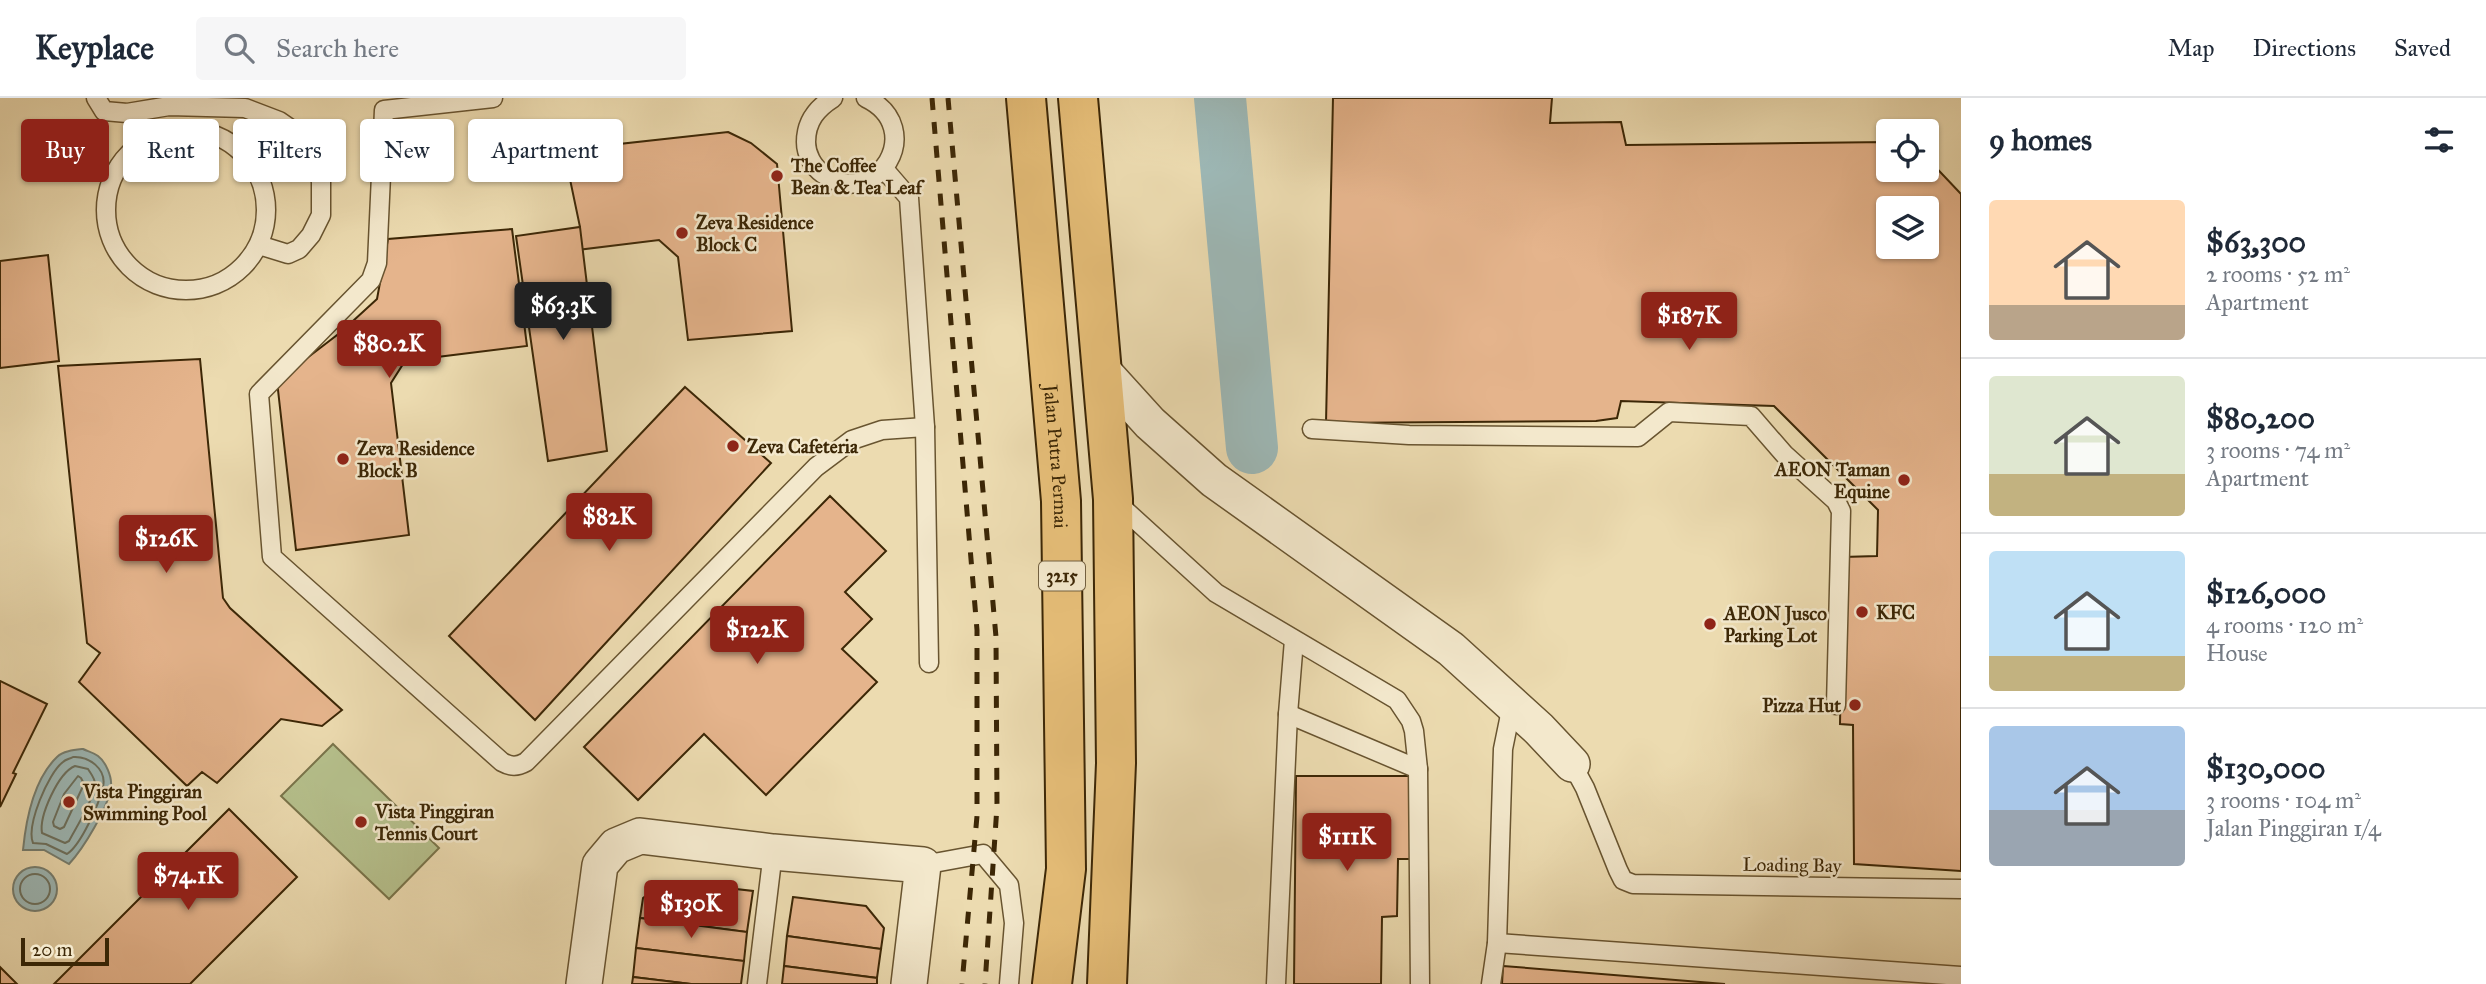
<!DOCTYPE html>
<html lang="en">
<head>
<meta charset="utf-8">
<style>
  body { margin:0; font-family:"IM FELL Great Primer",serif; background:#f6f6f7; color:#1f2937; height:100vh; display:flex; flex-direction:column; font-size:26px; white-space:nowrap }
  * { box-sizing:border-box; margin:0 }
  p { font-size:23px; color:#747a83 }
  .icon { flex:none; width:38px; height:38px; fill:none; stroke:currentColor; stroke-width:2; stroke-linecap:round; stroke-linejoin:round }
  .map { position:relative; flex:1; overflow:hidden }
  .panel { display:flex; flex-direction:column; background:#fff; width:525px }
  .panel>* { flex:none }
  .top-card { position:absolute; left:21px; top:21px; width:665px; height:63px; display:flex; gap:14px }
  .tools { position:absolute; left:1876px; top:21px; display:grid; gap:14px }
  .tools a { display:grid; place-items:center; width:63px; height:63px; border-radius:7px; background:#fff; box-shadow:0 2px 5px #0004; font-size:35px }
  .scale { position:absolute; left:21px; bottom:18px; width:88px; box-sizing:border-box; padding-left:7px; border:4px solid #3c2706; border-top:0; font-size:19px; line-height:24px; white-space:nowrap; color:#3c2706; -webkit-text-stroke:5px #f3e8cc; paint-order:stroke }
  .price { position:absolute; translate:-50% -60px; padding:0 16px; border-radius:7px; background:#8f2418; color:#fff; font-size:23px; line-height:46px; filter:drop-shadow(0 2px 4px #0008) }
  .price::after { content:''; position:absolute; left:50%; top:42px; width:21px; height:16px; margin-left:-10px; background:inherit; clip-path:polygon(0 0,100% 0,50% 100%) }
  .price.on { background:#222; color:#fff }
  ul { padding:0; list-style:none }
  li { display:flex; align-items:center; gap:21px; height:175px; padding:0 28px }
  li+li { border-top:2px solid #e0e1e3 }
  li span { display:grid; place-items:center; flex:none; width:196px; height:140px; border-radius:7px; color:#555 }
  li>.icon { margin-inline-start:auto }
  span .icon { width:84px; height:84px; fill:#fffc; stroke-width:1 }
  li b { font-size:30px }
  h2 { display:flex; justify-content:space-between; align-items:center; height:84px; padding:0 28px; font-size:30px }
  .pill { padding:0 24px; border-radius:7px; background:#fff; box-shadow:0 2px 5px #0004; font-size:24px; line-height:63px }
  .pill.on { background:#8f2418; color:#fff }
  header { display:flex; align-items:center; gap:42px; box-sizing:border-box; height:98px; padding:0 35px; background:#fff; border-bottom:2px solid #e0e1e3 }
  header strong { font-size:33px }
  nav { display:flex; gap:38px; margin-inline-start:auto; font-size:24px }
  .search { width:490px; height:63px; background:#f6f6f7; display:flex; align-items:center; gap:18px; box-sizing:border-box; padding:0 24px; border-radius:7px; color:#747a83; font-size:26px }
  main { display:flex; flex:1; min-height:0 }
  .map>svg:first-child { display:block }
  .green { fill:#b6c18d; stroke:#79744a; stroke-width:2 }
  .water { fill:#9db8b6; stroke:#767e70; stroke-width:2 }
  .lines { fill:none; stroke-linecap:round; stroke-linejoin:round }
  .shore { stroke:#6c705e; stroke-width:2 }
  .river { stroke:#9db8b6; stroke-width:52 }
  .building { fill:#e5b48c; stroke:#3c2706; stroke-width:2; fill-rule:evenodd }
  .lane-casing { stroke:#685430; stroke-width:21 }
  .street-casing { stroke:#685430; stroke-width:38 }
  .primary-casing { stroke:#3c2706; stroke-width:42 }
  .lane { stroke:#f3e8cc; stroke-width:18 }
  .street { stroke:#f3e8cc; stroke-width:35 }
  .primary { stroke:#e6be78; stroke-width:38 }
  .rail { stroke:#3c2706; stroke-width:5; stroke-dasharray:12 12; stroke-linecap:butt }
  .poi-dot { fill:#8f2418; stroke:#f3e8cc; stroke-width:2.5 }
  .labels { text-anchor:middle; dominant-baseline:central; stroke-width:5; stroke-linejoin:round; paint-order:stroke }
  .shield { fill:#f3e8cc; stroke:#736141; stroke-width:2 }
  .shield-label { font-size:18px; font-weight:bold; fill:#3c2706 }
  .poi-label { font-size:19px; font-weight:bold; fill:#3c2706; stroke:#f3e8cc; text-anchor:start }
  .street-label { font-size:19px; fill:#3c2706; stroke:#f3e8cc }
</style>
</head>
<body>
<header>
<strong>Keyplace</strong>
<div class="search"><svg class="icon" aria-label="search" viewBox="0 0 24 24"><circle cx="10" cy="10" r="6"/><path d="M15 15l6 6"/></svg>Search here</div>
<nav><a>Map</a><a>Directions</a><a>Saved</a></nav>
</header>
<main>
<div class="map">
<svg width="1961" height="886" viewBox="0 0 1961 886">
  <rect width="100%" height="100%" fill="#ecdbb0"/>
  <filter id="stains"><feTurbulence type="fractalNoise" baseFrequency=".00286" numOctaves="4"/><feColorMatrix values="0 0 0 0 .2 0 0 0 0 .09 0 0 0 0 .02 0 0 0 .5 -.17"/></filter>
  <radialGradient id="worn" r=".72"><stop offset=".6" stop-color="#630" stop-opacity="0"/><stop offset="1" stop-color="#630" stop-opacity=".3"/></radialGradient>
  <!-- green -->
  <path class="green" d="M 333,646 L 439,750 L 389,801 L 281,698 Z"/>
  <!-- water -->
  <g class="water">
    <path d="M 83,651 C 87,653 94,655 98,658 C 106,664 112,679 111,688 C 109,709 83,751 69,766 L 44,752 L 23,752 C 26,721 33,682 57,659 C 63,653 74,652 83,651 Z"/>
    <circle cx="35" cy="791" r="22"/>
  </g>
  <g class="lines">
    <!-- shore -->
    <g class="shore">
      <path d="M 73,659 C 89,658 107,671 103,689 C 99,706 81,747 67,756 L 46,746 L 33,745 C 26,728 48,675 63,664 C 66,661 70,661 73,659 Z"/>
      <path d="M 75,668 L 88,671 C 91,676 95,680 95,686 C 93,703 77,728 69,743 L 65,745 L 42,735 C 39,718 58,675 75,668 Z"/>
      <path d="M 78,678 L 81,680 L 84,686 L 64,729 L 60,731 L 54,728 L 53,724 L 64,696 Z"/>
      <circle cx="35" cy="791" r="15"/>
    </g>
    <!-- river -->
    <path class="river" d="M 1220,0 L 1252,350"/>
  </g>
  <!-- building -->
  <g class="building">
    <path d="M 1333,0 L 1552,0 L 1550,25 L 1621,24 L 1626,47 L 1888,44 L 1888,72 L 1927,72 L 1927,60 L 1961,96 L 1961,773 L 1854,766 L 1853,627 L 1840,626 L 1843,459 L 1877,458 L 1878,412 L 1774,308 L 1621,303 L 1617,320 L 1596,323 L 1326,325 ZM 1888,110 L 1927,110 L 1927,149 L 1888,149 Z"/>
    <path d="M 728,34 L 751,45 L 777,66 L 792,233 L 688,242 L 678,159 L 659,142 L 577,152 L 580,129 L 567,67 L 577,68 L 574,51 Z"/>
    <path d="M 580,129 L 607,353 L 548,363 L 516,138 Z"/>
    <path d="M 512,131 L 527,248 L 405,263 L 391,285 L 409,437 L 296,452 L 277,283 L 341,234 L 377,201 L 388,141 Z"/>
    <path d="M 48,157 L 59,263 L 0,270 L 0,163 Z"/>
    <path d="M 200,261 L 223,500 L 230,510 L 342,612 L 322,628 L 281,621 L 217,685 L 202,674 L 187,688 L 79,584 L 100,555 L 87,545 L 58,268 Z"/>
    <path d="M 685,289 L 771,365 L 535,622 L 449,538 Z"/>
    <path d="M 830,398 L 886,453 L 845,494 L 872,521 L 842,551 L 877,584 L 766,697 L 704,636 L 638,702 L 584,649 Z"/>
    <path d="M 0,583 L 47,606 L 13,675 L 16,676 L 0,709 Z"/>
    <path d="M 1296,678 L 1413,678 L 1412,761 L 1398,761 L 1397,818 L 1382,819 L 1381,886 L 1294,886 Z"/>
    <path d="M 229,711 L 297,779 L 190,886 L 54,886 Z"/>
    <path d="M 665,783 L 753,793 L 747,834 L 640,820 L 643,800 Z"/>
    <path d="M 793,799 L 866,808 L 884,830 L 881,851 L 787,838 Z"/>
    <path d="M 640,820 L 747,834 L 744,863 L 636,850 Z"/>
    <path d="M 787,838 L 881,851 L 877,880 L 784,868 Z"/>
    <path d="M 636,850 L 744,863 L 741,886 L 691,886 L 633,879 Z"/>
    <path d="M 784,868 L 877,880 L 877,886 L 782,886 Z"/>
    <path d="M 1503,868 L 1725,886 L 1502,886 Z"/>
    <path d="M 0,869 L 17,886 L 0,886 Z"/>
    <path d="M 633,879 L 691,886 L 632,886 Z"/>
  </g>
  <g class="lines">
    <defs>
      <g id="lane">
        <path d="M 96,0 L 104,13 L 127,15 L 169,8 L 245,10 L 279,23 L 308,43 L 315,53 L 321,84 L 321,117 L 311,137 L 299,151 L 288,156 L 259,147"/>
        <path d="M 493,0 L 384,12 L 377,165 L 371,182 L 259,296 L 272,459 L 502,664 C 511,669 517,669 526,664 L 816,369 L 852,342 L 882,332 L 925,329"/>
        <path d="M 833,0 C 817,10 806,23 806,44 C 806,56 813,69 823,76 C 877,114 928,30 866,0"/>
        <circle cx="186" cy="112" r="80"/>
        <path d="M 884,71 L 909,100 L 925,329 L 929,565"/>
        <path d="M 1312,331 L 1409,337 L 1638,339 L 1669,314 L 1751,318 L 1784,356 L 1836,403 L 1841,413 L 1836,607"/>
        <path d="M 1115,403 L 1216,495 L 1397,602 L 1411,623 L 1414,633 L 1418,671 L 1420,886"/>
        <path d="M 1288,616 L 1418,671"/>
        <path d="M 1572,666 L 1585,690 L 1618,772 L 1623,782 L 1633,786 L 1961,791"/>
        <path d="M 923,767 L 983,756 L 1009,787 L 1014,825 L 1009,886"/>
        <path d="M 1497,845 L 1961,878"/>
        <path d="M 757,886 L 773,754"/>
        <path d="M 1276,886 L 1288,616 L 1294,542"/>
        <path d="M 1491,886 L 1497,845 L 1503,651 L 1512,607"/>
      </g>
      <g id="street">
        <path d="M 1101,271 L 1150,325 L 1214,382 L 1451,551 L 1539,631 L 1572,666"/>
        <path d="M 584,886 L 600,767 L 616,748 L 640,738 L 773,754 L 923,767 L 909,886"/>
      </g>
      <g id="primary">
        <path id="s1" d="M 1026,0 L 1061,403 L 1066,771 L 1052,886"/>
        <path d="M 1078,0 L 1113,401 L 1116,665 L 1107,886"/>
      </g>
    </defs>
    <!-- lane casing -->
    <use href="#lane" class="lane-casing"/>
    <!-- street casing -->
    <use href="#street" class="street-casing"/>
    <!-- primary casing -->
    <use href="#primary" class="primary-casing"/>
    <!-- lane -->
    <use href="#lane" class="lane"/>
    <!-- street -->
    <use href="#street" class="street"/>
    <!-- primary -->
    <use href="#primary" class="primary"/>
    <!-- rail -->
    <g class="rail">
      <path d="M 932,0 L 977,532 L 977,718 L 962,886"/>
      <path d="M 948,0 L 996,539 L 997,708 L 985,886"/>
    </g>
  </g>
  <!-- markers -->
  <g class="poi-dot">
    <circle cx="777" cy="78" r="7"/>
    <circle cx="682" cy="135" r="7"/>
    <circle cx="733" cy="348" r="7"/>
    <circle cx="343" cy="361" r="7"/>
    <circle cx="1904" cy="382" r="7"/>
    <circle cx="1862" cy="514" r="7"/>
    <circle cx="1710" cy="526" r="7"/>
    <circle cx="1855" cy="607" r="7"/>
    <circle cx="69" cy="704" r="7"/>
    <circle cx="361" cy="724" r="7"/>
  </g>
  <g class="labels">
    <!-- shield labels -->
    <rect class="shield" x="1039" y="463.5" width="46" height="29" rx="5"/>
    <g class="shield-label">
      <text x="1062" y="478">3215</text>
    </g>
    <!-- poi labels -->
    <g class="poi-label">
      <text x="791" y="67">The Coffee<tspan x="791" dy="22">Bean &amp; Tea Leaf</tspan></text>
      <text x="696" y="124">Zeva Residence<tspan x="696" dy="22">Block C</tspan></text>
      <text x="747" y="348">Zeva Cafeteria</text>
      <text x="357" y="350">Zeva Residence<tspan x="357" dy="22">Block B</tspan></text>
      <text x="1890" y="371" text-anchor="end">AEON Taman<tspan x="1890" dy="22">Equine</tspan></text>
      <text x="1876" y="514">KFC</text>
      <text x="1724" y="515">AEON Jusco<tspan x="1724" dy="22">Parking Lot</tspan></text>
      <text x="1841" y="607" text-anchor="end">Pizza Hut</text>
      <text x="83" y="693">Vista Pinggiran<tspan x="83" dy="22">Swimming Pool</tspan></text>
      <text x="375" y="713">Vista Pinggiran<tspan x="375" dy="22">Tennis Court</tspan></text>
    </g>
    <!-- street labels -->
    <g class="street-label">
      <text stroke="none"><textPath href="#s1" startOffset="360">Jalan Putra Permai</textPath></text>
      <text transform="translate(1792 767) rotate(1)">Loading Bay</text>
    </g>
  </g>
  <rect width="100%" height="100%" filter="url(#stains)"/>
  <rect width="100%" height="100%" fill="url(#worn)"/>
</svg>
<div class="tools">
<a><svg class="icon" aria-label="locate" viewBox="0 0 24 24"><circle cx="12" cy="12" r="6"/><path d="M12 2v4M12 18v4M2 12h4M18 12h4"/></svg></a>
<a><svg class="icon" aria-label="layers" viewBox="0 0 24 24"><path d="M12 4l9 5-9 5-9-5zM3 14l9 5 9-5"/></svg></a>
</div>
<div class="scale">20 m</div>
<b class="price on" style="left:563px;top:244px">$63.3K</b>
<b class="price" style="left:1689px;top:254px">$187K</b>
<b class="price" style="left:389px;top:282px">$80.2K</b>
<b class="price" style="left:609px;top:455px">$82K</b>
<b class="price" style="left:166px;top:477px">$126K</b>
<b class="price" style="left:757px;top:568px">$122K</b>
<b class="price" style="left:1347px;top:775px">$111K</b>
<b class="price" style="left:188px;top:814px">$74.1K</b>
<b class="price" style="left:691px;top:842px">$130K</b>
<div class="top-card">
<a class="pill on">Buy</a>
<a class="pill">Rent</a>
<a class="pill">Filters</a>
<a class="pill">New</a>
<a class="pill">Apartment</a>
</div>
</div>
<section class="panel">
<h2>9 homes<svg class="icon" aria-label="filters" viewBox="0 0 24 24"><path d="M4 7h16M4 17h16"/><circle cx="9" cy="7" r="2"/><circle cx="15" cy="17" r="2"/></svg></h2>
<ul>
<li><span style="background:linear-gradient(#ffd9b3 75%,#b9a48a 0)"><svg class="icon" aria-label="home" viewBox="0 0 24 24"><path d="M3 11l9-7 9 7M6 9v11h12V9"/></svg></span><div><b>$63,300</b><p>2 rooms · 52 m²</p><p>Apartment</p></div></li>
<li><span style="background:linear-gradient(#dfe7d0 70%,#c2b280 0)"><svg class="icon" aria-label="home" viewBox="0 0 24 24"><path d="M3 11l9-7 9 7M6 9v11h12V9"/></svg></span><div><b>$80,200</b><p>3 rooms · 74 m²</p><p>Apartment</p></div></li>
<li><span style="background:linear-gradient(#bfe0f5 75%,#c2b280 0)"><svg class="icon" aria-label="home" viewBox="0 0 24 24"><path d="M3 11l9-7 9 7M6 9v11h12V9"/></svg></span><div><b>$126,000</b><p>4 rooms · 120 m²</p><p>House</p></div></li>
<li><span style="background:linear-gradient(#a9c7e8 60%,#9aa5b1 0)"><svg class="icon" aria-label="home" viewBox="0 0 24 24"><path d="M3 11l9-7 9 7M6 9v11h12V9"/></svg></span><div><b>$130,000</b><p>3 rooms · 104 m²</p><p>Jalan Pinggiran 1/4</p></div></li>
</ul>
</section>
</main>
</body>
</html>
